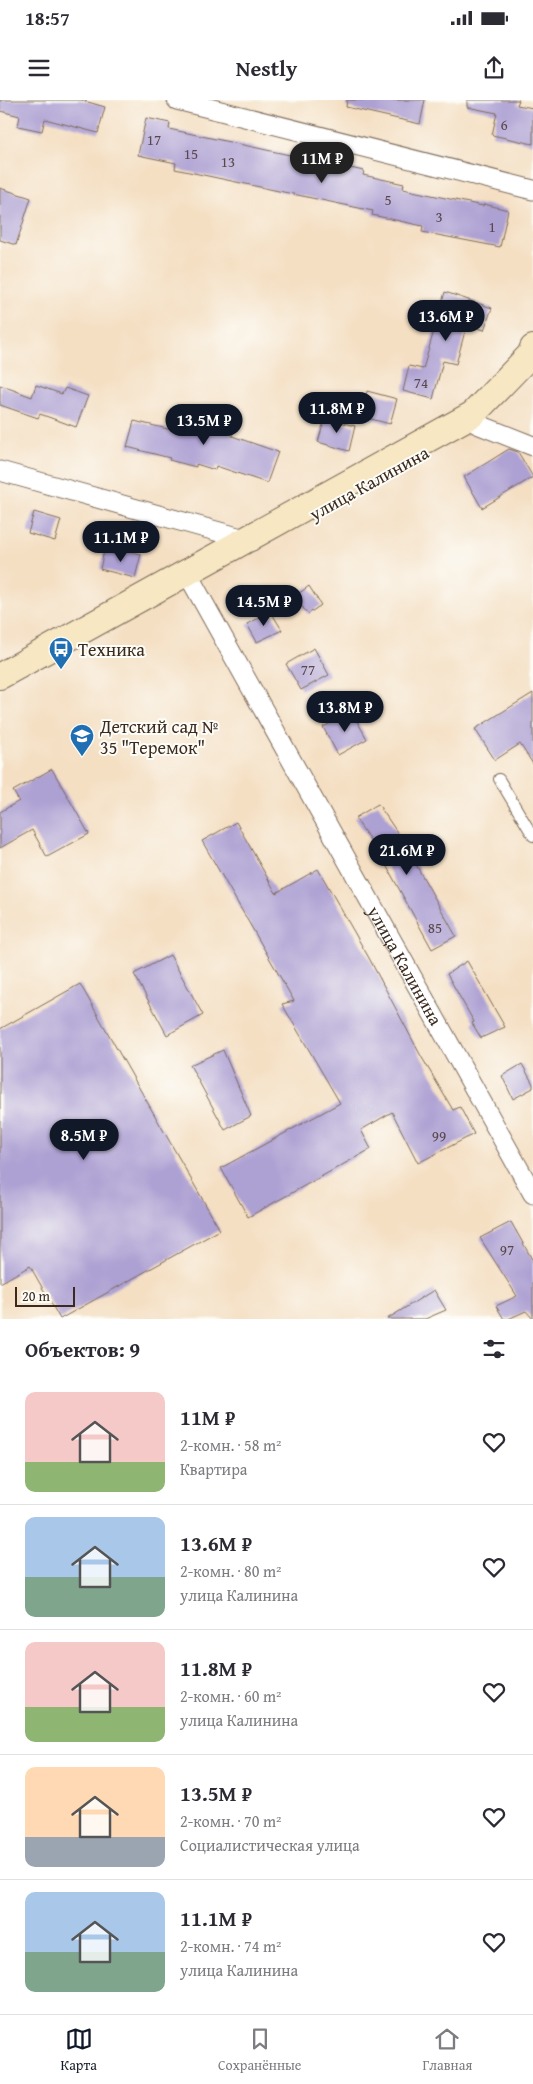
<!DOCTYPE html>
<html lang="ru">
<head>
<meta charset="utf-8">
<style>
  body { margin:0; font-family:"Gentium Book Plus",serif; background:#f2f2f3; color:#2b2b33; height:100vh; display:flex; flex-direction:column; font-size:19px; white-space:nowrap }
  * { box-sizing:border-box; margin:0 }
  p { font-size:16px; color:#7c7c81 }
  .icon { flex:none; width:28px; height:28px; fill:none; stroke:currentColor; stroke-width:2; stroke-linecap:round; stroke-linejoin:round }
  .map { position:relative; height:1219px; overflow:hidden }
  .drawer { display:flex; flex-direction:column; background:#fff; flex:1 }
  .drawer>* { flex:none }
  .scale { position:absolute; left:15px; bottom:12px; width:60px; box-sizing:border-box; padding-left:5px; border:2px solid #3b2a1e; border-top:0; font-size:14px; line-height:18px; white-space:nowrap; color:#3b2a1e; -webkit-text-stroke:4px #fdfcf7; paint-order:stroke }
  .price { position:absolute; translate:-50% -42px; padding:0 11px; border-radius:18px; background:#111827; color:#fff; font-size:16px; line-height:32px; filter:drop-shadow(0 1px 2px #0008) }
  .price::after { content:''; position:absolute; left:50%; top:30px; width:15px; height:11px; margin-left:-8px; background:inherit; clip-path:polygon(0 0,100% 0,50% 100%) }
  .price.selected { background:#222; color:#fff }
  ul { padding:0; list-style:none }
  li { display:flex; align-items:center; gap:15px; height:125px; padding:0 25px }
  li+li { border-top:1px solid #e1e1e2 }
  li span { display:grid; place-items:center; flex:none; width:140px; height:100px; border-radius:10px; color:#555 }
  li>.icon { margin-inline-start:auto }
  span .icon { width:60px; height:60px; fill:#fffc; stroke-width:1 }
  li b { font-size:21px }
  h2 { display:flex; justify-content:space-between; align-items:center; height:60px; padding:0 25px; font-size:21px }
  .status { display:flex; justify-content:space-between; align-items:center; height:35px; padding:0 25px; background:#fff; direction:ltr }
  .status svg { height:14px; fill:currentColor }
  header { display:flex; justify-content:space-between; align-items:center; height:65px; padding:0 25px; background:#fff; font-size:22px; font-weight:600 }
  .menu { display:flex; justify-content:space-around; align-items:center; height:70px; border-top:1px solid #e1e1e2; background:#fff; font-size:14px; color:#7c7c81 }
  .menu a { display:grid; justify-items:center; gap:2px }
  .menu .selected { color:#111827 }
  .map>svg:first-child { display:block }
  .building { fill:#ada0d3 }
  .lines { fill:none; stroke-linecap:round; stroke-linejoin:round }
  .lane-casing { stroke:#7c6958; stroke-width:12 }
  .street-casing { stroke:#7c6958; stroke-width:21 }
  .secondary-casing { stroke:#7c6958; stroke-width:28 }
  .lane { stroke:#fff; stroke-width:10 }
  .street { stroke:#fff; stroke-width:19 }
  .secondary { stroke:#f7e8c3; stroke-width:26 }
  .labels { text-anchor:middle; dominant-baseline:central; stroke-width:4; stroke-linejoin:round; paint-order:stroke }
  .number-label { font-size:15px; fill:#58484b }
  .street-label { font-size:18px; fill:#3b2a1e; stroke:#fdfcf7 }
  .poi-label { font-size:18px; fill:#3b2a1e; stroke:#fdfcf7; text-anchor:start }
</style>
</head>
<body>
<div class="status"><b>18:57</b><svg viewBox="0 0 49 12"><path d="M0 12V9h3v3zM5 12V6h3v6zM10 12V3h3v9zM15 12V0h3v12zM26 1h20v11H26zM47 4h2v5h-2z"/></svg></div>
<header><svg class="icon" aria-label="menu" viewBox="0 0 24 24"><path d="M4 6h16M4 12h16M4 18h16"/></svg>Nestly<svg class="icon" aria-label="share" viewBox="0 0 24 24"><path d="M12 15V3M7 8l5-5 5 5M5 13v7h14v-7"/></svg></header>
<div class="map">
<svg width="533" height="1219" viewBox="0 0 533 1219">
  <rect width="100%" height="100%" fill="#fdfcf7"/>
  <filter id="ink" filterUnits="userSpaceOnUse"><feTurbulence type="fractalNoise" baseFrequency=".02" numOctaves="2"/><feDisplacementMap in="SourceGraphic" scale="10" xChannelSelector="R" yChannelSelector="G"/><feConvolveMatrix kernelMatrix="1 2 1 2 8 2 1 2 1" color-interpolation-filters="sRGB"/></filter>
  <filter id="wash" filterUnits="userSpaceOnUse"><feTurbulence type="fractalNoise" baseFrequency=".0096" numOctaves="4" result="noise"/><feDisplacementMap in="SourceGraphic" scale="20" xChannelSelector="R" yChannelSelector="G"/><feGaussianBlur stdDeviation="1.12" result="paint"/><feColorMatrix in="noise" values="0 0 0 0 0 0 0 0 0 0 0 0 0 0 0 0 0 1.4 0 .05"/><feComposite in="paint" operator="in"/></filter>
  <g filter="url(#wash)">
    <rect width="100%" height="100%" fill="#f4dfc3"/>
    <g id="blocks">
      <!-- building -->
      <g class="building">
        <path d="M 0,0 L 81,0 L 105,7 L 98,33 L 45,19 L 42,31 L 18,26 L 20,16 L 0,11 Z"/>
        <path d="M 347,0 L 425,0 L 420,24 L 346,7 Z"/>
        <path d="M 467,0 L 519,0 L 517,5 L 533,8 L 533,44 L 492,35 L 497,13 L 467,7 Z"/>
        <path d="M 146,18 L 170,23 L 169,29 L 364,71 L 363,75 L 404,84 L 403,89 L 483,106 L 484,104 L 508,110 L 500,147 L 422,132 L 423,126 L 372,115 L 373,111 L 175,69 L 176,63 L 138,55 Z"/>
        <path d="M 0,88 L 31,98 L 16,145 L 0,140 Z"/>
        <path d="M 445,192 L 492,208 L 484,230 L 467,224 L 456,264 L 443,261 L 433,299 L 403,291 L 409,266 L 423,269 Z"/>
        <path d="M 0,285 L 32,297 L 36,285 L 62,294 L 65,288 L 88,296 L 76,327 L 40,314 L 38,318 L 0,305 Z"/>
        <path d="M 367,291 L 397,299 L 390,324 L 360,316 Z"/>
        <path d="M 181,308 L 227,319 L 224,328 L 233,330 L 232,336 L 278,352 L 267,383 L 216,366 L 215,370 L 196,364 L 196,367 L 169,360 L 170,358 L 127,347 L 134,321 L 176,331 Z"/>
        <path d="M 325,318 L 355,326 L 349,351 L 318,342 Z"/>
        <path d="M 509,349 L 518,352 L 533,377 L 482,408 L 464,377 Z"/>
        <path d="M 34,412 L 61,420 L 55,441 L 28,433 Z"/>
        <path d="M 115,448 L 141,454 L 135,478 L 100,469 L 104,451 L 113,454 Z"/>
        <path d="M 309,486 L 321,505 L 308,514 L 294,497 Z"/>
        <path d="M 271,512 L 282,530 L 257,542 L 247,524 Z"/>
        <path d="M 314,548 L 329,575 L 301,590 L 286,564 Z"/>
        <path d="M 533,593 L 533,664 L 520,644 L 495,660 L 475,629 Z"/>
        <path d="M 352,612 L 367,639 L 338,655 L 323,627 Z"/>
        <path d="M 52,669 L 89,734 L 47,757 L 32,730 L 0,748 L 0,712 L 19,701 L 13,691 Z"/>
        <path d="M 378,704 L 401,738 L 456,836 L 432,849 L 381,756 L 355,718 Z"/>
        <path d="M 236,722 L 276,793 L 318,769 L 369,858 L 421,956 L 453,1010 L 460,1007 L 474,1034 L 418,1063 L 392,1012 L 361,1030 L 371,1049 L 248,1117 L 221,1068 L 340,1003 L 282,904 L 294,901 L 202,741 Z"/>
        <path d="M 170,855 L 203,915 L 167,935 L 134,874 Z"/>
        <path d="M 467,861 L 505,927 L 481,938 L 472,923 L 474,922 L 447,874 Z"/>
        <path d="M 80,884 L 220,1130 L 60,1219 L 30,1166 L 0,1183 L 0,929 Z"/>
        <path d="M 223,950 L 251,1016 L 225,1030 L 190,965 Z"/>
        <path d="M 522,964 L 533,984 L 533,988 L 513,999 L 502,976 Z"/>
        <path d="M 511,1122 L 533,1161 L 533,1219 L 526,1211 L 508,1219 L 504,1219 L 496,1206 L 517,1196 L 480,1138 Z"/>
        <path d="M 434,1190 L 446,1210 L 425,1219 L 387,1219 Z"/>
      </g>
    </g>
  </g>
  <g filter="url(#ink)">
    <use href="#blocks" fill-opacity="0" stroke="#7c6958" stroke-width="1"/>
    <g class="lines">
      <defs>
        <path id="lane" d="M 499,679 L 533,736"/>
        <g id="street">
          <path d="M 177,0 L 533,90"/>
          <path d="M 477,324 L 533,346"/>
          <path d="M 0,371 L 252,441"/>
          <path id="s1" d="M 191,480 L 533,1094"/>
        </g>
        <path id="secondary" d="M 0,576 L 473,314 L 530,255 L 533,248"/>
      </defs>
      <!-- lane casing -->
      <use href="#lane" class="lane-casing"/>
      <!-- street casing -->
      <use href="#street" class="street-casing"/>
      <!-- secondary casing -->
      <use href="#secondary" class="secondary-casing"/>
      <!-- lane -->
      <use href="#lane" class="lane"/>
      <!-- street -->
      <use href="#street" class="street"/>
      <!-- secondary -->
      <use href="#secondary" class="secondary"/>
    </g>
  </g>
  <!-- icons -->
  <defs>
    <symbol id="bus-pin" viewBox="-11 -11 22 30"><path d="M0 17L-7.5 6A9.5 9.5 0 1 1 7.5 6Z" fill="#1f6fb2" stroke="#fdfcf7"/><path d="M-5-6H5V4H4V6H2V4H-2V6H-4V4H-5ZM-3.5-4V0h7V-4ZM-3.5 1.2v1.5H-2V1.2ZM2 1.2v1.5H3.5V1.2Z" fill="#fff"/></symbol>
    <symbol id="school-pin" viewBox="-11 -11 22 30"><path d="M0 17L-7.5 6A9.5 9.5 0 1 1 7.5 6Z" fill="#1f6fb2" stroke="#fdfcf7"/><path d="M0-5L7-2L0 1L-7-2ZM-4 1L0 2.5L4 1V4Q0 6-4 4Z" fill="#fff"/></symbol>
  </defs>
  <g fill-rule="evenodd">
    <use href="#bus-pin" x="47" y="535" width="28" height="38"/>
    <use href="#school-pin" x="68" y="622" width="28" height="38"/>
  </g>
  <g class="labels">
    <!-- number labels -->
    <g class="number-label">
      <text x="504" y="24">6</text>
      <text x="154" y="39">17</text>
      <text x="191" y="53">15</text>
      <text x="228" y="61">13</text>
      <text x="388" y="99">5</text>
      <text x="439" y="116">3</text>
      <text x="492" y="126">1</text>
      <text x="421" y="282">74</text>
      <text x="308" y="569">77</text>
      <text x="435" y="827">85</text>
      <text x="439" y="1035">99</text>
      <text x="507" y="1149">97</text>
    </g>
    <!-- street labels -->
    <g class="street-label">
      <text transform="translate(369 383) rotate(-29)">улица Калинина</text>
      <text stroke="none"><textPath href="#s1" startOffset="441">улица Калинина</textPath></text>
    </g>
    <!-- poi labels -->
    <g class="poi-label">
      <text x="78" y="549">Техника</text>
      <text x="100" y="626">Детский сад №<tspan x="100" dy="21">35 "Теремок"</tspan></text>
    </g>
  </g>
</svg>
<div class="scale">20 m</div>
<b class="price selected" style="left:322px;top:84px">11M ₽</b>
<b class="price" style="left:446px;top:242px">13.6M ₽</b>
<b class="price" style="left:337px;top:334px">11.8M ₽</b>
<b class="price" style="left:204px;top:346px">13.5M ₽</b>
<b class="price" style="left:121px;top:463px">11.1M ₽</b>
<b class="price" style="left:264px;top:527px">14.5M ₽</b>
<b class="price" style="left:345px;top:633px">13.8M ₽</b>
<b class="price" style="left:407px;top:776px">21.6M ₽</b>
<b class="price" style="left:84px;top:1061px">8.5M ₽</b>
</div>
<section class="drawer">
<h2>Объектов: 9<svg class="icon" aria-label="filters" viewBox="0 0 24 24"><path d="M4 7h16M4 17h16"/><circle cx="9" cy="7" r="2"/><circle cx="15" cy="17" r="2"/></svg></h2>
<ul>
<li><span style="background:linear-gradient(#f6c9c9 70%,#8fb573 0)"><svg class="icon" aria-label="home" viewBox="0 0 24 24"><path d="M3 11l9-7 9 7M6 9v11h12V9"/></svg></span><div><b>11M ₽</b><p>2-комн. · 58 m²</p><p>Квартира</p></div><svg class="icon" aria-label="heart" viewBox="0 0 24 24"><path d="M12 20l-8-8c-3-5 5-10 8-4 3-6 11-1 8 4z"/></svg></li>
<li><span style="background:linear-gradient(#a9c7e8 60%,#7fa58c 0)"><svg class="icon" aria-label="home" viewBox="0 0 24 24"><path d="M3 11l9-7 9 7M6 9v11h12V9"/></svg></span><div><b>13.6M ₽</b><p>2-комн. · 80 m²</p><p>улица Калинина</p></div><svg class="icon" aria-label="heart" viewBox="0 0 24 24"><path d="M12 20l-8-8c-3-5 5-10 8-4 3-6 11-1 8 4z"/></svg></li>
<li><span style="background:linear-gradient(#f6c9c9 65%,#8fb573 0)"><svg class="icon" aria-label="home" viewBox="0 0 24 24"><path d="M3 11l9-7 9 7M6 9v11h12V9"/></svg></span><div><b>11.8M ₽</b><p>2-комн. · 60 m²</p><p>улица Калинина</p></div><svg class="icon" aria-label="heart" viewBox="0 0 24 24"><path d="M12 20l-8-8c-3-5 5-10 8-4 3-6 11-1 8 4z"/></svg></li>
<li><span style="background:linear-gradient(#ffd9b3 70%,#9aa5b1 0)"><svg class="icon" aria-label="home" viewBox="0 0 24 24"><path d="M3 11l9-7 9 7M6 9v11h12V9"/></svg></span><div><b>13.5M ₽</b><p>2-комн. · 70 m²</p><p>Социалистическая улица</p></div><svg class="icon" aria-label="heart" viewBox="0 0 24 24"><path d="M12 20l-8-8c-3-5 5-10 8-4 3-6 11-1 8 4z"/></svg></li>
<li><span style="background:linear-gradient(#a9c7e8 60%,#7fa58c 0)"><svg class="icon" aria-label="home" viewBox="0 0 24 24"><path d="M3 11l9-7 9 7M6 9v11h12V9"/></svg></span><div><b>11.1M ₽</b><p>2-комн. · 74 m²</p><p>улица Калинина</p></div><svg class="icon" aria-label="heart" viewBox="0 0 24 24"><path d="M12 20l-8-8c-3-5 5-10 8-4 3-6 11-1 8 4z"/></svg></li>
</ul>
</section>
<nav class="menu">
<a class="selected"><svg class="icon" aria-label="map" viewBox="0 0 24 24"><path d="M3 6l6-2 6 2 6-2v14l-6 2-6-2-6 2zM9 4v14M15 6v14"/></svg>Карта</a>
<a><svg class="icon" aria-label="saved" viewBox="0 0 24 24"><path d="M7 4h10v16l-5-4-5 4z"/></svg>Сохранённые</a>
<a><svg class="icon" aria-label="home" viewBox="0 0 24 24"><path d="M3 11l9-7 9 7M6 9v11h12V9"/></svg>Главная</a>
</nav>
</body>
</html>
